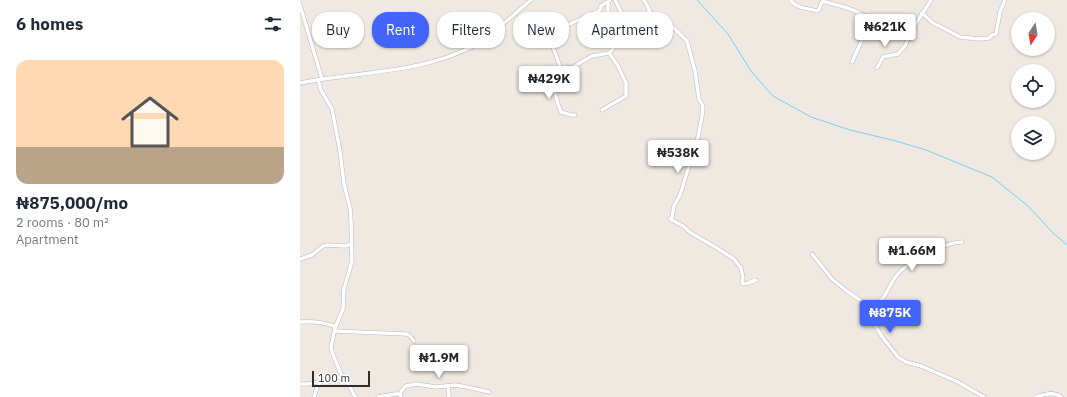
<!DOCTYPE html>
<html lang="en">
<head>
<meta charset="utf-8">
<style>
  body { margin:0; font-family:"IBM Plex Sans",sans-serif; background:#f6f6f7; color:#1f2937; height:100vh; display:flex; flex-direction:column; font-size:15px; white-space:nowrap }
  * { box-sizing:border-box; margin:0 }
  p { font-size:13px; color:#747a83 }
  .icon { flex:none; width:22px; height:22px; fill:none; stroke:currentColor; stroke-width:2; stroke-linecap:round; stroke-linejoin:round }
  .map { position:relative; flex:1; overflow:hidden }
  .panel { display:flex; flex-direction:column; background:#fff; width:300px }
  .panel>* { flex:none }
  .guide { position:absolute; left:12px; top:12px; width:380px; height:36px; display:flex; gap:8px }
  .needle { width:26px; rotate:192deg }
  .fabs { position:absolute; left:711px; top:12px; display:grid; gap:8px }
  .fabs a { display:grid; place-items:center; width:44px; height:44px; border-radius:50%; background:#fff; box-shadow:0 1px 3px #0004; font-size:20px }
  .scale { position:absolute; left:12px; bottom:10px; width:58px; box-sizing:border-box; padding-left:4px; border:2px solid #2e2e2e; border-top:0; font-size:11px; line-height:14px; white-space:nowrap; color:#2e2e2e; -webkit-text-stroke:3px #fff; paint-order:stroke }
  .price { position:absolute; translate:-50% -34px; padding:0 9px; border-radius:4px; background:#fff; color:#222; font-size:13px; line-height:26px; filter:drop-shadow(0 1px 2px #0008) }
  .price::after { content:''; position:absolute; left:50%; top:24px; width:12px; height:9px; margin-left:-6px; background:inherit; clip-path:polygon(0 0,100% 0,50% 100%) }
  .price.active { background:#4264fb; color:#fff }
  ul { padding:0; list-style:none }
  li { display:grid; align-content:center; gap:8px; height:212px; padding:0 16px }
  li span { display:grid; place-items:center; height:124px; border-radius:12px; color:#555 }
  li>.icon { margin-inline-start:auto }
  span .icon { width:72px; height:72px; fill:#fffc; stroke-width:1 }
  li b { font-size:17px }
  h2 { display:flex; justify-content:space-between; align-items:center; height:48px; padding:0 16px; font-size:17px }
  .tag { padding:0 14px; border-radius:16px; background:#fff; box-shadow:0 1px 3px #0004; font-size:14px; line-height:36px }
  .tag.active { background:#4264fb; color:#fff }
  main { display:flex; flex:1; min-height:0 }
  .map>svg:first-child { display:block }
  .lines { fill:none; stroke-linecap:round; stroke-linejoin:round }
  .stream { stroke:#75cff0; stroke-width:1 }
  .street-casing { stroke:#b4b7c1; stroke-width:4.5 }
  .street { stroke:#fff; stroke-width:3.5 }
</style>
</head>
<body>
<main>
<section class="panel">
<h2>6 homes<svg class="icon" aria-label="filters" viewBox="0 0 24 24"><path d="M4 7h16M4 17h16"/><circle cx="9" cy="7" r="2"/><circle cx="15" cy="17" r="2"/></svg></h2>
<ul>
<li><span style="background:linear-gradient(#ffd9b3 70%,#b9a48a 0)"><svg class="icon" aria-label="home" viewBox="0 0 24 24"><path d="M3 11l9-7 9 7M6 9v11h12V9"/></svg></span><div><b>₦875,000/mo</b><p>2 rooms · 80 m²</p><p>Apartment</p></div></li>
</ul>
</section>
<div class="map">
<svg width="767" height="397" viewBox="0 0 767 397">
  <rect width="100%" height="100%" fill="#efe9e1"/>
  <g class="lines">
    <!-- stream -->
    <path class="stream" d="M 397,0 L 428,34 L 451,71 L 473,96 L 511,117 L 550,130 L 596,141 L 626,150 L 692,177 L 728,206 L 753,233 L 767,245"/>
    <defs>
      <g id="street">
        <path d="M 315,0 L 322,14"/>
        <path d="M 491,0 L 491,1 C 500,10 505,7 517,11 L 519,9 L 522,2 C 527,1 532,4 537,5 C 545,7 554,10 561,14 C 577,22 590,35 609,37 L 615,25 L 631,0"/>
        <path d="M 309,1 C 306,9 309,19 316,23 C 325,20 328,24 333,32"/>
        <path d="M 0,5 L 22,79"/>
        <path d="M 349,11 L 357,18 L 364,19 L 370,24 L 387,41 L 395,71 L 399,99 L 403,106 L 402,116 L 398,137 L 380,195 L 374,206 L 372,217 L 370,219 L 383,226 L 391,233 L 412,245 L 434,259 L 441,268 L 443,278 L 442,280 L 443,284 L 448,283 L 456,280"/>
        <path d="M 622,13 L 633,23 L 649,31 L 660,37 L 679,39 L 689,38 L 692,35 L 696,34 L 700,12 L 705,0"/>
        <path d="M 313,21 L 309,28 L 312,34 L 319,42"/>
        <path d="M 342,43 L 344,30 L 348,23 L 350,16 L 349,9 L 344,0"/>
        <path d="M 552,62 L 571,20"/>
        <path d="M 577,68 L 583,57 L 598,54 L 605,46 L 609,37"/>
        <path d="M 261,69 L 273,67 L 292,56 L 309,53 L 319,42 L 326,36 L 333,32 L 340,31 L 344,30"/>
        <path d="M 18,80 L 21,90 L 32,109 L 40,151 L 44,184 L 50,208 L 51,220 L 52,261 L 44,289 L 43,309 L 35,328 L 31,347 L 32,352 L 41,374 L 49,385 L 54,395 L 56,397"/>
        <path d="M 0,83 C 59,71 123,74 177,44 C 189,37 199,27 210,18 C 217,12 224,6 231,0"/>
        <path d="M 302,110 L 326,96 L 326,83 L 318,66 L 309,53"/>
        <path d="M 275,115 L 271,115 L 261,112 L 258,104 L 253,86 L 249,84 L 260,74 L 261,69 L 250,39 L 259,29 L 300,10 L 301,6 L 309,1"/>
        <path d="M 512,254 L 532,279 L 548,292 L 572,308 L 572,316 L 575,325 L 583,338 L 598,357 L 606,362 L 621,366 L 658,382 L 684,397"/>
        <path d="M 0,259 L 12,255 L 23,246 L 28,245 L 45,246 L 51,244"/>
        <path d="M 572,308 C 575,304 580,302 583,298 C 588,291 591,283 596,276 C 608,261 642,243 662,242"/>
        <path d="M 0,322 C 13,321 22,322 34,326 L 35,328"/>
        <path d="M 35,331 L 106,334 L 109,335 L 114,341"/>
        <path d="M 0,384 L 8,384 L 19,382"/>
        <path d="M 148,386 L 149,397"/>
        <path d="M 14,397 C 19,378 24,374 44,378"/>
        <path d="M 78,397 L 95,394 L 100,394"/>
        <path d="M 101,397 L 100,394 L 102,390 L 106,386 L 116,384 L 136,387 L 155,385 L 167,387 L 189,392"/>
        <path d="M 736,397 C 744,394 754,391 761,397"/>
      </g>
    </defs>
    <!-- street casing -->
    <use href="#street" class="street-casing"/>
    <!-- street -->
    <use href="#street" class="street"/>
  </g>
</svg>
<div class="fabs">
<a><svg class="needle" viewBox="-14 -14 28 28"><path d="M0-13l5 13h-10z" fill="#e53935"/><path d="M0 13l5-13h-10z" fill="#747a83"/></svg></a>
<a><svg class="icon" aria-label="locate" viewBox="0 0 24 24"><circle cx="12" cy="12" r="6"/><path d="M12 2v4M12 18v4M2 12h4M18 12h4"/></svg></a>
<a><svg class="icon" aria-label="layers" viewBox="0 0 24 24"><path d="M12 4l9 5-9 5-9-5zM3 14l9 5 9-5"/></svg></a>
</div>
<div class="scale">100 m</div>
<b class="price" style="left:585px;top:48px">₦621K</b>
<b class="price" style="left:249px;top:100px">₦429K</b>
<b class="price" style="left:378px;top:174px">₦538K</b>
<b class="price" style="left:612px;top:272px">₦1.66M</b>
<b class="price active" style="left:590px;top:334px">₦875K</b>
<b class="price" style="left:139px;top:379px">₦1.9M</b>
<div class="guide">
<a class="tag">Buy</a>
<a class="tag active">Rent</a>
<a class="tag">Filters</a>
<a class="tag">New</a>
<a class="tag">Apartment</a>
</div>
</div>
</main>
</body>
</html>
